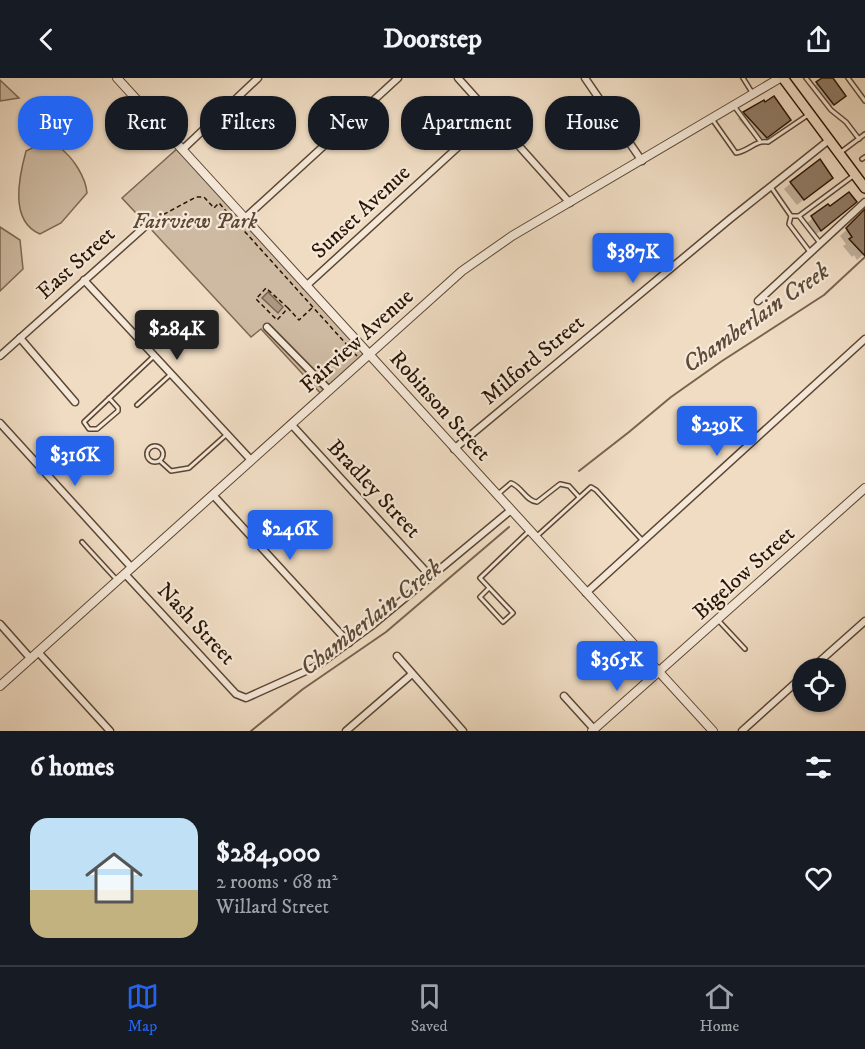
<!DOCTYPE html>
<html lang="en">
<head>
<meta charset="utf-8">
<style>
  body { margin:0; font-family:"IM FELL DW Pica",serif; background:#20242c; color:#f1f3f6; height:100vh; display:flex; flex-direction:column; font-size:22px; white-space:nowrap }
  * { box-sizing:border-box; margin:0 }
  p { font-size:20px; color:#9ea1a6 }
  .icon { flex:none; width:33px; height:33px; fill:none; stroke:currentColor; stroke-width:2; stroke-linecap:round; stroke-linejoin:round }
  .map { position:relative; height:653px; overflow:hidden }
  .side { display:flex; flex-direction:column; background:#171b24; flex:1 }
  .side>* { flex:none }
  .top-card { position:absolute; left:18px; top:18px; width:830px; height:54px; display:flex; gap:12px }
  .controls { position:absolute; left:792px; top:580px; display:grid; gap:12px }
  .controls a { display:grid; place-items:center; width:54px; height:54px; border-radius:50%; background:#171b24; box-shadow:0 2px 4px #0004; font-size:30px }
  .price { position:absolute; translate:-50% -51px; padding:0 14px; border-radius:6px; background:#2563eb; color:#fff; font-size:20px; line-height:39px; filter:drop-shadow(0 2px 3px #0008) }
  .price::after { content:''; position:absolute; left:50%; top:36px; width:18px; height:14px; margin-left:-9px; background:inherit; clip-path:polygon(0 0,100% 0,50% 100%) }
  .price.on { background:#222; color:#fff }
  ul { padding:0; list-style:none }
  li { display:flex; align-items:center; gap:18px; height:150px; padding:0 30px }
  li+li { border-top:2px solid #363941 }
  li span { display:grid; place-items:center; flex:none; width:168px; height:120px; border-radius:18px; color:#555 }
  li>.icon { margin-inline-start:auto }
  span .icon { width:72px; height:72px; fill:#fffc; stroke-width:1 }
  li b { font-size:26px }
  h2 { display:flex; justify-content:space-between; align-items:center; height:72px; padding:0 30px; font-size:26px }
  .tag { padding:0 21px; border-radius:24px; background:#171b24; box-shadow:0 2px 4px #0004; font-size:21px; line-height:54px }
  .tag.on { background:#2563eb; color:#fff }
  header { display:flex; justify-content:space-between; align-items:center; height:78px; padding:0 30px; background:#171b24; font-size:27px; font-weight:800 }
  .tabs { display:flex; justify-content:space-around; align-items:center; height:84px; border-top:2px solid #363941; background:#171b24; font-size:16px; color:#9ea1a6 }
  .tabs a { display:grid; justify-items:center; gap:3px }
  .tabs .on { color:#2563eb }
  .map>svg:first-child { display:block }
  .green { fill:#cebaa2; stroke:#7c6752; stroke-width:1.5 }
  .water { fill:#ac9882; stroke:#78634f; stroke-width:1.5 }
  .shadow { fill:#0003 }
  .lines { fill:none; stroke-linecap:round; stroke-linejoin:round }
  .stream { stroke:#78634f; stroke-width:2 }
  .building { fill:#907c67; stroke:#2a1403; stroke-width:1.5 }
  .service-casing { stroke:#5b4633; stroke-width:6 }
  .minor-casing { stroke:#5b4633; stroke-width:9 }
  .tertiary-casing { stroke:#5b4633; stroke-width:10 }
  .primary-casing { stroke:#2a1403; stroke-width:12 }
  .path { stroke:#2a1403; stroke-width:1.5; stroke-dasharray:4.5 3; stroke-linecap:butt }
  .service { stroke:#f5e8d8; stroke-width:3 }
  .minor { stroke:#f5e8d8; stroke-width:6 }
  .tertiary { stroke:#f5e8d8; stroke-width:8 }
  .primary { stroke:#efdcc3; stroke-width:9 }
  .labels { text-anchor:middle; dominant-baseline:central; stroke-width:4.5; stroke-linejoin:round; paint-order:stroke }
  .street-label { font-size:22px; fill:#2a1403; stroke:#f5e8d8 }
  .park-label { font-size:22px; font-style:italic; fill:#5b4633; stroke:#f5e8d8 }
  .water-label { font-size:24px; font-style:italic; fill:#5e4936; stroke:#f5e8d8 }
</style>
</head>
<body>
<header><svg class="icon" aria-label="back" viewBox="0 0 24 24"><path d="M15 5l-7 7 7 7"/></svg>Doorstep<svg class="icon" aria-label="share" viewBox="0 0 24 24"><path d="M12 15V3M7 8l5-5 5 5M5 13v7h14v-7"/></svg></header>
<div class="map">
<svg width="865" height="653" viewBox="0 0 865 653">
  <rect width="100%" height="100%" fill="#efdcc3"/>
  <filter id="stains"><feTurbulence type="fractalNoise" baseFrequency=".00333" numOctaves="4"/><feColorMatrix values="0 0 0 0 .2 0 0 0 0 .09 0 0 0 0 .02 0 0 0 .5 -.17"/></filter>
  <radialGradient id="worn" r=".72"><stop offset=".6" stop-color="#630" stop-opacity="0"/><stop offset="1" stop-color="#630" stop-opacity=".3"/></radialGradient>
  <!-- green -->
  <g class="green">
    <path d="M 0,2 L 19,20 L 0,23 Z"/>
    <path d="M 42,65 C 48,67 55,67 60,70 C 73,79 86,100 87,115 L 61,145 L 40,156 C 9,143 19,99 26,73 Z"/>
    <path d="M 179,69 L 369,277 L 323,318 L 261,251 L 251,259 L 122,120 Z"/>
    <path d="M 0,149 L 20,162 L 23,191 L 0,213 Z"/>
  </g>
  <!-- water -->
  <path class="water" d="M 268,214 L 283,229 L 278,235 L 262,220 Z"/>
  <!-- shadow -->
  <g class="shadow">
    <path d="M 824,0 L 831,0 L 840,22 L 829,30 L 813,9 Z"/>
    <path d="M 744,35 L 783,48 L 760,65 L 738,41 Z"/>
    <path d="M 831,100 L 797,127 L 784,111 L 791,105 Z"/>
    <path d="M 827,128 L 849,131 L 814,158 L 806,146 Z"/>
    <path d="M 863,136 L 865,139 L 865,175 L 857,182 L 854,177 L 852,179 L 843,168 L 846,166 L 840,158 Z"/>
  </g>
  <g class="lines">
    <!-- stream -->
    <g class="stream">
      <path d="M 579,393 L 629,354 L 671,319 L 722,283 L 824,217 L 865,179"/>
      <path d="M 251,653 L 303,611 L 386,554 L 509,449"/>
    </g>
  </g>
  <!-- building -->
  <g class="building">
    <path d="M 822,0 L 833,0 L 846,18 L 834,27 L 816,4 Z"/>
    <path d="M 774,18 L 791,42 L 767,60 L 743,34 L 764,22 L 765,24 Z"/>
    <path d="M 820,81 L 833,100 L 804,122 L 790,104 Z"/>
    <path d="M 849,114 L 857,124 L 821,153 L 811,138 L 828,126 L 830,128 Z"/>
    <path d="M 865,131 L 865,178 L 849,161 L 852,159 L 846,150 Z"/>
  </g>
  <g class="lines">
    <defs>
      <g id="service">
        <path d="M 743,0 L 753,16"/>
        <path d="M 806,0 L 831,32 L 846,44 L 859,61"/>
        <path d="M 848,0 L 865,23"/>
        <path d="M 734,28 L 760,63"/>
        <path d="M 712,41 L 736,75 C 749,73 755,62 768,64 L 808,37"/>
        <path d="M 841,74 L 865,56"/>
        <path d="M 862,81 L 865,79"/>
        <path d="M 771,109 L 791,138 L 789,146 L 810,174"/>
        <path d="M 791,138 L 799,138 L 820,165"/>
        <path d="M 799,138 L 853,98"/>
        <path d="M 109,320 L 118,330 L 118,333 L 97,351 L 89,351 L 84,344 L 153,279"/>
        <path d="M 137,327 L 171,296"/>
        <circle cx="155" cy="376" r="8"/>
        <path d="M 160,383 L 171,393 L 189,390 L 226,357"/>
        <path d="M 497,417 L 511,405 C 522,409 526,423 537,424 L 560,406 L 569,408 L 579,419"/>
        <path d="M 537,458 L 591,409 L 596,412 L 642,462"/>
        <path d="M 82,464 L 116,501"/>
        <path d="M 489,510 L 480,519 L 503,544 L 513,535 L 480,500 L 528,454"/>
        <path d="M 718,542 L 745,571"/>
      </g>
      <g id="minor">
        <path d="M 458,0 L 570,125"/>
        <path d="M 585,0 L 642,83"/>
        <path d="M 182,72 L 258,0"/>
        <path d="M 245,140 L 398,0"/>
        <path d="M 84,202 L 251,382"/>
        <path d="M 306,208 L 493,37"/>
        <path d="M 758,223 L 865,124"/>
        <path d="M 267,249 L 329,312"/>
        <path d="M 20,260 L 75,324"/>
        <path d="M 0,278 L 150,144"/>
        <path d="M 0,345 L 132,490"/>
        <path d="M 291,346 L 431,499"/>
        <path d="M 454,371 L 730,141 L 829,62"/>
        <path d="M 213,417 L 349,565"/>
        <path d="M 125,496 L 236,616 L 246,620 L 317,588 L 370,549 L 511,432"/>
        <path d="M 586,515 L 865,261"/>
        <path d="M 0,546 L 31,581"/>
        <path d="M 38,574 L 110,653"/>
        <path d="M 397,578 L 463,653"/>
        <path d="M 811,591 L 865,543"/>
        <path d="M 564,618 L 594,651"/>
        <path d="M 346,653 L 412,596"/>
        <path d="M 742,653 L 802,599"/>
      </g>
      <g id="tertiary">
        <path d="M 117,0 L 713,653"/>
        <path d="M 0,608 L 462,193 L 512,158 L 780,0"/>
        <path d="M 592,653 L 865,410"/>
      </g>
      <path id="primary" d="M 783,0 L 865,110"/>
    </defs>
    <!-- service casing -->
    <use href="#service" class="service-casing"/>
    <!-- minor casing -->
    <use href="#minor" class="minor-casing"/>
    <!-- tertiary casing -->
    <use href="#tertiary" class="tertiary-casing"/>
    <!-- primary casing -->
    <use href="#primary" class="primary-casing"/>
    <!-- path -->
    <g class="path">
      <path d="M 157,140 L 196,119 L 204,119 L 214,130 L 219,125 L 357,278"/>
      <path d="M 288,230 L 266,210 L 256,221 L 277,242 L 288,230 L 299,242 L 312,230"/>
    </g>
    <!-- service -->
    <use href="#service" class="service"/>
    <!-- minor -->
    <use href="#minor" class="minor"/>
    <!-- tertiary -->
    <use href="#tertiary" class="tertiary"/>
    <!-- primary -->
    <use href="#primary" class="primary"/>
  </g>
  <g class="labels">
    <!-- street labels -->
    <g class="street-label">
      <text transform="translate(361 134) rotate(-43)">Sunset Avenue</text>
      <text transform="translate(76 185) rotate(-42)">East Street</text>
      <text transform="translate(357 263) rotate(-42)">Fairview Avenue</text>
      <text transform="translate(533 282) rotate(-40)">Milford Street</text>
      <text transform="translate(440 328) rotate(48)">Robinson Street</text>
      <text transform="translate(374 411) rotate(47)">Bradley Street</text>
      <text transform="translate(744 495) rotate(-42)">Bigelow Street</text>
      <text transform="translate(196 546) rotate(47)">Nash Street</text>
    </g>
    <!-- park labels -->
    <g class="park-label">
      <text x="195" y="143">Fairview Park</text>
    </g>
    <!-- water labels -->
    <g class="water-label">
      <text transform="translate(756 240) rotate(-35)">Chamberlain Creek</text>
      <text transform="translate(371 540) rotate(-38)">Chamberlain Creek</text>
    </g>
  </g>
  <rect width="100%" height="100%" filter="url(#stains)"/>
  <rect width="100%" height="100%" fill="url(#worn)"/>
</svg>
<div class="controls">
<a><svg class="icon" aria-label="locate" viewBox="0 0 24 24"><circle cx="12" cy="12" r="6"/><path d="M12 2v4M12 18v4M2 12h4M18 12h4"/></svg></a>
</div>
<b class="price" style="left:633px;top:206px">$387K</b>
<b class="price on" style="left:177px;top:283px">$284K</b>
<b class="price" style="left:717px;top:379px">$239K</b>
<b class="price" style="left:75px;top:409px">$316K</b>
<b class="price" style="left:290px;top:483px">$246K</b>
<b class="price" style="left:617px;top:614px">$365K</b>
<div class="top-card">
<a class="tag on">Buy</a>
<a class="tag">Rent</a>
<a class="tag">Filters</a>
<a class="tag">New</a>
<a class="tag">Apartment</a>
<a class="tag">House</a>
</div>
</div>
<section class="side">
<h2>6 homes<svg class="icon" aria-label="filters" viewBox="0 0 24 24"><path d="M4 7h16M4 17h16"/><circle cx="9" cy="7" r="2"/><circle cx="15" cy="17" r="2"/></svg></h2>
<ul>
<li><span style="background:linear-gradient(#bfe0f5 60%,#c2b280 0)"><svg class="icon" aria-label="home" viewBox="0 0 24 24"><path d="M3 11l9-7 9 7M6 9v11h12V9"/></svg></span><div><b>$284,000</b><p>2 rooms · 68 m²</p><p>Willard Street</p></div><svg class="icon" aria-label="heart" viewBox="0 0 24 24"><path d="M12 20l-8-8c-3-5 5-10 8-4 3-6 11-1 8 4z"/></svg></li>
</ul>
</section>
<nav class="tabs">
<a class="on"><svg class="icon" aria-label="map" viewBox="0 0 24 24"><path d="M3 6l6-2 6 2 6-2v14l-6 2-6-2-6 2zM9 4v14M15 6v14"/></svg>Map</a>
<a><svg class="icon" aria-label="saved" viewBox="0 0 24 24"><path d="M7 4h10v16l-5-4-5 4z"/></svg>Saved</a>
<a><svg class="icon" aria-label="home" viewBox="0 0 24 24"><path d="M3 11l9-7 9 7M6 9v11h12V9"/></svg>Home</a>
</nav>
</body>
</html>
